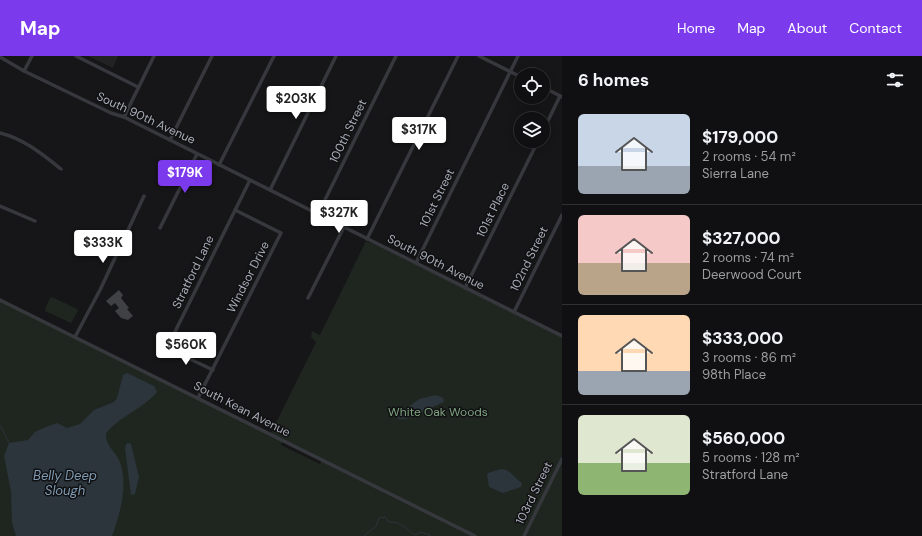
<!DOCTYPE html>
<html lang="en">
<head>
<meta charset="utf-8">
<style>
  body { margin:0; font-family:"DM Sans",sans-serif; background:#19191b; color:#f1f3f6; height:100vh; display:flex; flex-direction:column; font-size:15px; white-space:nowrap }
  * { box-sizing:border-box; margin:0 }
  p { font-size:13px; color:#9c9d9f }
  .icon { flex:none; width:22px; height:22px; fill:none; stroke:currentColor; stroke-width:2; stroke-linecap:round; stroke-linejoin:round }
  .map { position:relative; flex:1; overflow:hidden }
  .panel { display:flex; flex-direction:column; background:#101012; width:360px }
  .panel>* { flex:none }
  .tools { position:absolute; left:514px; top:12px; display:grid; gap:8px }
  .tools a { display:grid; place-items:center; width:36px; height:36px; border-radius:50%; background:#101012; box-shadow:0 2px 10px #0003,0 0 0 1px #303032; font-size:20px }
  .price { position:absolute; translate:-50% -34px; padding:0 9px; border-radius:4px; background:#fff; color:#222; font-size:13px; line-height:26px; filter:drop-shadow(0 1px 2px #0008) }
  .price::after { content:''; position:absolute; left:50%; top:24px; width:12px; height:9px; margin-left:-6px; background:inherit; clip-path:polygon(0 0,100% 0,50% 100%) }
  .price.on { background:#7c3aed; color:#fff }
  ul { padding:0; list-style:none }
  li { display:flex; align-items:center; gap:12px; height:100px; padding:0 16px }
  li+li { border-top:1px solid #303032 }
  li span { display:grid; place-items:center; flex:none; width:112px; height:80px; border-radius:6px; color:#555 }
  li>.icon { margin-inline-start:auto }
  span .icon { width:48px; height:48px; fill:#fffc; stroke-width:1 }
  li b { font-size:17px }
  h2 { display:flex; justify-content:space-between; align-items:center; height:48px; padding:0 16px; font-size:17px }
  header { display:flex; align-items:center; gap:24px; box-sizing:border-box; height:56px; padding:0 20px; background:#7c3aed; color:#fff }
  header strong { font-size:19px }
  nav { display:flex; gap:22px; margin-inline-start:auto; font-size:14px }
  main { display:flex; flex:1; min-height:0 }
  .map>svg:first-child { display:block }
  .built { fill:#222225 }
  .green { fill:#1e261f; fill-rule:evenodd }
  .water { fill:#2c353c }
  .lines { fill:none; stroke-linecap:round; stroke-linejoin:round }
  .stream { stroke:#2c353c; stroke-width:1 }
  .building { fill:#404145 }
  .minor { stroke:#37383d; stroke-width:3.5 }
  .labels { text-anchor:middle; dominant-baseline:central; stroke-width:3; stroke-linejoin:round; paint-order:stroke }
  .street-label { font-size:12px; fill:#a8adb8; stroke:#111113 }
  .park-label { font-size:12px; fill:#7fa381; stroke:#111113 }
  .water-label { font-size:13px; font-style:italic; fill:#7f9bb3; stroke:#111113 }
</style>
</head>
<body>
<header>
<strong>Map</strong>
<nav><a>Home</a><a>Map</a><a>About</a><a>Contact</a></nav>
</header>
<main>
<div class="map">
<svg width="562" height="480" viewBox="0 0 562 480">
  <rect width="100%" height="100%" fill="#161618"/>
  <!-- built -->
  <path class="built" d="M 88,0 L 118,0 L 113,12 Z"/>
  <!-- green -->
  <g class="green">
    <path d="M 366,185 C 393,195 416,212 444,220 L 562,278 L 562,480 L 0,480 L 0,244 L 270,379 L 316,286 L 311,281 L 312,275 L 320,279 ZM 283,384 L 322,404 L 320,408 L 281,389 Z"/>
    <path d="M 52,241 L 77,253 L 78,255 L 71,267 L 45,255 L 45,253 L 50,242 Z"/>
  </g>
  <!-- water -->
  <g class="water">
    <path d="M 127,317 L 154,330 L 157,336 C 143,353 120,360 106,377 C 105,389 115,395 119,404 C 129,426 120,459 112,480 L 16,480 L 12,467 L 11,435 L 4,400 L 9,387 L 28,384 L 35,376 L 46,371 L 57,367 L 67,372 L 80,368 L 94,354 L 114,346 L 117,342 L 123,319 Z"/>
    <path d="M 436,339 L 443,342 L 444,345 L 442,347 C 428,352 414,365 398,363 L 397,360 L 419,343 Z"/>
    <path d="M 129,387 L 131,388 L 139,421 L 135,438 L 131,439 L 125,392 L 126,388 Z"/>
    <path d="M 501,413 C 510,413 514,422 522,427 L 521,431 L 503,437 L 489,431 L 487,419 L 488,417 Z"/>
  </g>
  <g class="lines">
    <!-- stream -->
    <g class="stream">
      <path d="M 0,369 L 9,387"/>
      <path d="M 364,480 L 376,470 L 379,462 L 385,461 L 389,466 C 400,465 406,473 415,479 L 421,476 L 430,479 L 429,480"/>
    </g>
  </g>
  <!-- building -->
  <path class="building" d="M 119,234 L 123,239 L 121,242 L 129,252 L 127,253 L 133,260 L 128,264 L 121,262 L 115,255 L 119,252 L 115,247 L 111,250 L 106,245 Z"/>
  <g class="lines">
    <!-- minor -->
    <g class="minor">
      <path d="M 76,0 L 138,31"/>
      <path d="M 479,0 L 521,21"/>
      <path d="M 0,1 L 24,15 L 111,57 L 124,61 L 562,280"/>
      <path d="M 24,15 L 32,0"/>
      <path d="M 543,31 L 562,41"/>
      <path d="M 124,61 L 154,0"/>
      <path d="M 543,75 L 560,40"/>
      <path d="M 0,77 C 24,83 42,98 61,113"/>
      <path d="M 170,84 L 212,0"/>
      <path d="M 219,109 L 274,0"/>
      <path d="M 270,134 L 336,0"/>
      <path d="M 0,150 L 35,165"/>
      <path d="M 318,158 L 396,0"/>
      <path d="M 160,172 L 197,98"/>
      <path d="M 367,183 L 458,0"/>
      <path d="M 416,207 L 518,0"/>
      <path d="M 465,232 L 538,85"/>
      <path d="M 308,242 L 344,171"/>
      <path d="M 0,244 L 475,480"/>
      <path d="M 514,256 L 562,159"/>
      <path d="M 75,281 L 100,234 L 144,140"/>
      <path d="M 213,314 L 167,292 L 250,124"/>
      <path d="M 198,342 L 281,177 L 235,154"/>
      <path d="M 524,480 L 562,403"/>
    </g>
  </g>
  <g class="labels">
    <!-- street labels -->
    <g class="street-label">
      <text transform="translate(146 62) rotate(25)">South 90th Avenue</text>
      <text transform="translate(348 75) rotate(-64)">100th Street</text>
      <text transform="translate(437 142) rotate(-64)">101st Street</text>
      <text transform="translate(493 154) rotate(-64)">101st Place</text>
      <text transform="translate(529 203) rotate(-64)">102nd Street</text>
      <text transform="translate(436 206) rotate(27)">South 90th Avenue</text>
      <text transform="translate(193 216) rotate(-64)">Stratford Lane</text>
      <text transform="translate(248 221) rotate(-63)">Windsor Drive</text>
      <text transform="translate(242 353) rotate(27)">South Kean Avenue</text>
      <text transform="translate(534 437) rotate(-64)">103rd Street</text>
    </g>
    <!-- park labels -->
    <g class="park-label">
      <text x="438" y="356">White Oak Woods</text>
    </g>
    <!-- water labels -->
    <g class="water-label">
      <text x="65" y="419">Belly Deep<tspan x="65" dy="15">Slough</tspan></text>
    </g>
  </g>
</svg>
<div class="tools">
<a><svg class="icon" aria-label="locate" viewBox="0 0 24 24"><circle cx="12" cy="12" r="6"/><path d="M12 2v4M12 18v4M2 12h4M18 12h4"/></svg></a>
<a><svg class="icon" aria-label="layers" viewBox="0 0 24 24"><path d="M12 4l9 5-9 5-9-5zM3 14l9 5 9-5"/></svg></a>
</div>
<b class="price" style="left:296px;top:64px">$203K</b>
<b class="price" style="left:419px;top:95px">$317K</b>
<b class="price on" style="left:185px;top:138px">$179K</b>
<b class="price" style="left:339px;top:178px">$327K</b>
<b class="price" style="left:103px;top:208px">$333K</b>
<b class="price" style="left:186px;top:310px">$560K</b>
</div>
<section class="panel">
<h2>6 homes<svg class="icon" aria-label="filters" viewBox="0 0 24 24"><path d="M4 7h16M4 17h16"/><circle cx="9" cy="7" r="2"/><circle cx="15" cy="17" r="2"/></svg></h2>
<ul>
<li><span style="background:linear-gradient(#c9d6e8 65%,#9aa5b1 0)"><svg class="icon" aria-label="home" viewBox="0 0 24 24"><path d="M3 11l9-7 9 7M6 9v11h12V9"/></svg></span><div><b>$179,000</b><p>2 rooms · 54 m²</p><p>Sierra Lane</p></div></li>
<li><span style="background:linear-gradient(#f6c9c9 60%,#b9a48a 0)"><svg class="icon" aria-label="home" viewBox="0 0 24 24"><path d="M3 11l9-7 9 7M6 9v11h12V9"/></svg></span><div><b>$327,000</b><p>2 rooms · 74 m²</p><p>Deerwood Court</p></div></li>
<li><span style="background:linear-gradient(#ffd9b3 70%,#9aa5b1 0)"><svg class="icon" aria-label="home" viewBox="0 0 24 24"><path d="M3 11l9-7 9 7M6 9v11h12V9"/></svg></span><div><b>$333,000</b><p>3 rooms · 86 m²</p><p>98th Place</p></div></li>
<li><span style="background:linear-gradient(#dfe7d0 60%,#8fb573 0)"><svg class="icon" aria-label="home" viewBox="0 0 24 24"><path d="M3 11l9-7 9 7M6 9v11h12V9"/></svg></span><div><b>$560,000</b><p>5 rooms · 128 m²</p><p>Stratford Lane</p></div></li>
</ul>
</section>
</main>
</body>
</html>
